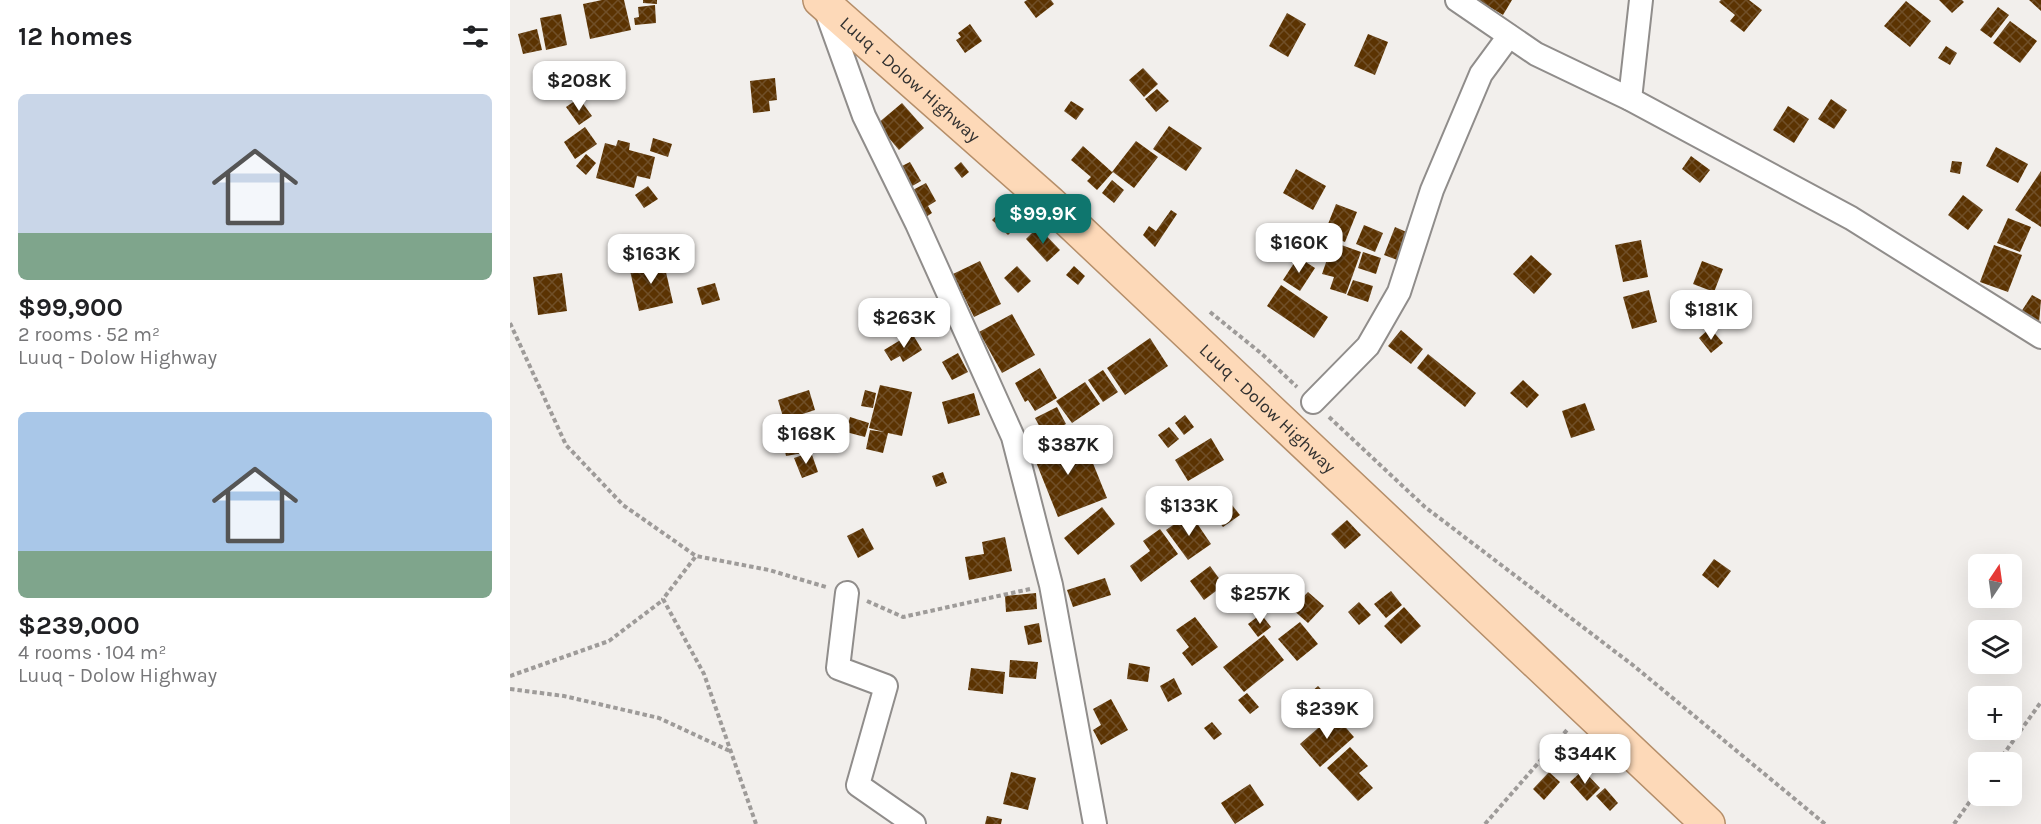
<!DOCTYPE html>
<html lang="en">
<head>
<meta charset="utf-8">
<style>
  body { margin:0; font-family:Karla,sans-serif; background:#f6f6f6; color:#202124; height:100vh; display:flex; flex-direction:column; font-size:22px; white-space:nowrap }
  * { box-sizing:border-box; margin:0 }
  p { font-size:20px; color:#757577 }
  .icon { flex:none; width:33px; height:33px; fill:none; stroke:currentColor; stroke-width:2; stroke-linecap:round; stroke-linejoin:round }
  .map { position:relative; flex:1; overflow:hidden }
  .sheet { display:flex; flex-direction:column; background:#fff; width:510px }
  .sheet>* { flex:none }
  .needle { width:39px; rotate:13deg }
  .controls { position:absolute; left:1458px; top:554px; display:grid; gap:12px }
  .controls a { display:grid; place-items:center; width:54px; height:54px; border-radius:9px; background:#fff; box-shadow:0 6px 24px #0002; font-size:30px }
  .price { position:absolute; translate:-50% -51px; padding:0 14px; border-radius:12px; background:#fff; color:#222; font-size:20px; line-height:39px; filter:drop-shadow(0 2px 3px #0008) }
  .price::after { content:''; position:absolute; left:50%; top:36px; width:18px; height:14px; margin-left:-9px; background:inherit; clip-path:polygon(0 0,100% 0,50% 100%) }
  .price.current { background:#0f766e; color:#fff }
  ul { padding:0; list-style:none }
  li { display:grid; align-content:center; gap:12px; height:318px; padding:0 18px }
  li span { display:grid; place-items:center; height:186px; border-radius:9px; color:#555 }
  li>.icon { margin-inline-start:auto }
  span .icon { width:108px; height:108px; fill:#fffc; stroke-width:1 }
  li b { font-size:26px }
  h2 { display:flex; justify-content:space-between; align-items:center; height:72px; padding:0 18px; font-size:26px }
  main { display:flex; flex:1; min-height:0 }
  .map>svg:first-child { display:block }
  .building { fill:url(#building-cross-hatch) }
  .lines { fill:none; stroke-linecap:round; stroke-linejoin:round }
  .street-casing { stroke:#908d8b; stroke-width:26 }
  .primary-casing { stroke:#b58e69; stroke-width:36 }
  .path { stroke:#9e9b99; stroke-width:4; stroke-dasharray:4.5 3; stroke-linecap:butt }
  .street { stroke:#fff; stroke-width:22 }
  .primary { stroke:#fdd9b8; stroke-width:33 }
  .labels { text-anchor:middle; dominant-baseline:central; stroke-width:6; stroke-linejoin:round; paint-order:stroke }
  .street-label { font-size:18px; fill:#323130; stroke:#fffdfb }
</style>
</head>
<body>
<main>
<section class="sheet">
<h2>12 homes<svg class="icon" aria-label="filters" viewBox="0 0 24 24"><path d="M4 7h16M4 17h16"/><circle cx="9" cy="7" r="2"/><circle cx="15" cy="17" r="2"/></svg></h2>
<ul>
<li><span style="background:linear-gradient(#c9d6e8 75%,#7fa58c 0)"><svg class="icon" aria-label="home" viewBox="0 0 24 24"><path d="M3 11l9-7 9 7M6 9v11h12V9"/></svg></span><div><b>$99,900</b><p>2 rooms · 52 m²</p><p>Luuq - Dolow Highway</p></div></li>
<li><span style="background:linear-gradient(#a9c7e8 75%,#7fa58c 0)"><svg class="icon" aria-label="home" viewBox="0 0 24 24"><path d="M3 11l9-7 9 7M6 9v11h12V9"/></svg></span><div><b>$239,000</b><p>4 rooms · 104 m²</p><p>Luuq - Dolow Highway</p></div></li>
</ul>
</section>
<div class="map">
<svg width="1531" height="824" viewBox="0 0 1531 824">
  <defs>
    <pattern id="building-cross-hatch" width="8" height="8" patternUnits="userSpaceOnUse" patternTransform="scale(1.5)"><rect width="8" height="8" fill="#5b3302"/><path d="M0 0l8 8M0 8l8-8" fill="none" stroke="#704f28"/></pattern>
  </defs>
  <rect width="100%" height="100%" fill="#f2efec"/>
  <!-- building -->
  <g class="building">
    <path d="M 92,0 L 114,0 L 121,30 L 80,39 L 73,4 Z"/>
    <path d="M 133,0 L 147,0 L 147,4 L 133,3 Z"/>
    <path d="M 517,0 L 541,0 L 544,4 L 526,18 L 514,2 Z"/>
    <path d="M 968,0 L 1002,0 L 993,15 Z"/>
    <path d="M 1211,0 L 1239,0 L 1252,10 L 1234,32 L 1220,21 L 1225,15 L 1209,2 Z"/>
    <path d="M 1429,0 L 1452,0 L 1454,2 L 1442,13 Z"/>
    <path d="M 1519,0 L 1531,0 L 1531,11 Z"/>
    <path d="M 1396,1 L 1421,21 L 1400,47 L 1374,26 Z"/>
    <path d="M 145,5 L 146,23 L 125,25 L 124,18 L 129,17 L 128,7 Z"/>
    <path d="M 1488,7 L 1499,15 L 1481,38 L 1470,30 Z"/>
    <path d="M 777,13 L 796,24 L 778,57 L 759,46 Z"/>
    <path d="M 51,14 L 57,45 L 36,50 L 30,18 Z"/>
    <path d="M 1500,21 L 1527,41 L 1510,63 L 1483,43 Z"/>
    <path d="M 460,24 L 472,41 L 455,53 L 446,40 L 451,37 L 448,33 Z"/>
    <path d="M 27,29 L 32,50 L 13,54 L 8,34 Z"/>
    <path d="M 858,34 L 878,42 L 865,75 L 844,66 Z"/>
    <path d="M 1436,46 L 1447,53 L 1440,65 L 1428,58 Z"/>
    <path d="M 633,68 L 648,84 L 634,97 L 619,80 Z"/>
    <path d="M 74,72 L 77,92 L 52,96 L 49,77 Z"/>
    <path d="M 265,78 L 267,100 L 259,101 L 260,111 L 243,113 L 240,81 Z"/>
    <path d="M 647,89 L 659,101 L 646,112 L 635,99 Z"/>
    <path d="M 69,98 L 82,116 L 69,125 L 56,107 Z"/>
    <path d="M 1321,99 L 1337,110 L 1324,129 L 1308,119 Z"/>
    <path d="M 561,101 L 574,109 L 566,120 L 554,111 Z"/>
    <path d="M 392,103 L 414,128 L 389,150 L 367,124 Z"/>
    <path d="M 1278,106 L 1299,119 L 1284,143 L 1263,130 Z"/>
    <path d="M 659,126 L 692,148 L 676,171 L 643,149 Z"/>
    <path d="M 75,127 L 87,144 L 65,159 L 54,142 Z"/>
    <path d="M 143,138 L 162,144 L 158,157 L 140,151 Z"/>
    <path d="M 108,140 L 120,143 L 119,150 L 145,157 L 140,179 L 127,176 L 124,188 L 86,178 L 95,143 L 106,146 Z"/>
    <path d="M 626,141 L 648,157 L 624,188 L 603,172 L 587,190 L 577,181 L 581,177 L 561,160 L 573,146 L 602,172 Z"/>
    <path d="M 1486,147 L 1518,164 L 1508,183 L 1476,166 Z"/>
    <path d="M 76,154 L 86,163 L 76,175 L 66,166 Z"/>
    <path d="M 1181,156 L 1200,170 L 1190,183 L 1172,169 Z"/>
    <path d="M 1442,161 L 1452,162 L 1450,174 L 1440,172 Z"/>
    <path d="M 400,162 L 411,181 L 397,189 L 386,169 Z"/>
    <path d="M 451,162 L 459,172 L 452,178 L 444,168 Z"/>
    <path d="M 786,169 L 816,186 L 803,210 L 773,193 Z"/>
    <path d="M 1531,171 L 1531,227 L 1505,210 Z"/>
    <path d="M 602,180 L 614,190 L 604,203 L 592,193 Z"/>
    <path d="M 416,183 L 426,201 L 418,206 L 422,213 L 416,217 L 401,191 Z"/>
    <path d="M 138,186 L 148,199 L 134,208 L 125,195 Z"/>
    <path d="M 1453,195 L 1473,210 L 1458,230 L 1438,215 Z"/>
    <path d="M 826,204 L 847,212 L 835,242 L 814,234 Z"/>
    <path d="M 495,207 L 511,222 L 498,235 L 482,220 Z"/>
    <path d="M 661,210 L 667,214 L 645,247 L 633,235 L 639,226 L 646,231 Z"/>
    <path d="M 1498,218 L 1521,227 L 1510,252 L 1487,243 Z"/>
    <path d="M 854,225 L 873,233 L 865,252 L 846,244 Z"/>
    <path d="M 528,227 L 550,250 L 537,262 L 516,239 Z"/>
    <path d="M 885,227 L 901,234 L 890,261 L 874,255 Z"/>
    <path d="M 1131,240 L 1138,277 L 1113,282 L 1105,245 Z"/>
    <path d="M 823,242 L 851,252 L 836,294 L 820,289 L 824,277 L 812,274 Z"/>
    <path d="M 1484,245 L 1512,255 L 1498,292 L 1470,282 Z"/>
    <path d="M 853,252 L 871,258 L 866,274 L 848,268 Z"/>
    <path d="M 1021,255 L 1042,274 L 1024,294 L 1003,274 Z"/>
    <path d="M 788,257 L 805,268 L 790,291 L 773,280 Z"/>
    <path d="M 153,259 L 163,303 L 129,311 L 119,266 Z"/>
    <path d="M 470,261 L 491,304 L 464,317 L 443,274 Z"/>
    <path d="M 1192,261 L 1213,269 L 1204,292 L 1183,284 Z"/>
    <path d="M 507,266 L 521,281 L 508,293 L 494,278 Z"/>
    <path d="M 564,266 L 575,276 L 568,285 L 556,275 Z"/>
    <path d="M 52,273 L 57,311 L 28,315 L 23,277 Z"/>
    <path d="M 843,280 L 863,286 L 858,302 L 837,295 Z"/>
    <path d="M 205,283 L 210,300 L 192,305 L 187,288 Z"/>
    <path d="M 771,285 L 818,317 L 804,338 L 757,306 Z"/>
    <path d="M 1139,290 L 1147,322 L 1122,329 L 1113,297 Z"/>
    <path d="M 1522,295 L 1531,300 L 1529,323 L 1511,312 Z"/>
    <path d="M 502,314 L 525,355 L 492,373 L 469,332 Z"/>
    <path d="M 1200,328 L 1213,343 L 1201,353 L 1189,338 Z"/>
    <path d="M 891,330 L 913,349 L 901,364 L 878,346 Z"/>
    <path d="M 402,333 L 412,350 L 393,362 L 390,356 L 381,361 L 374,350 Z"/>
    <path d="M 640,338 L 658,366 L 615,395 L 597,368 Z"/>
    <path d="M 448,353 L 458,372 L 442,380 L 432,362 Z"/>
    <path d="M 918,354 L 966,393 L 955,407 L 907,368 Z"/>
    <path d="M 530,368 L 547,398 L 525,411 L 518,400 L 515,402 L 505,383 Z"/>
    <path d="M 593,370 L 608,392 L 593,402 L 578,380 Z"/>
    <path d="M 1013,380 L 1029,395 L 1017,408 L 1000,393 Z"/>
    <path d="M 575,382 L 590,404 L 562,423 L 546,401 Z"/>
    <path d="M 370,385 L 402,392 L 392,436 L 378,433 L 373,453 L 356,449 L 360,430 L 374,432 L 359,428 Z"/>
    <path d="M 299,390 L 305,410 L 274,420 L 268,400 Z"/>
    <path d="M 355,390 L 366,393 L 363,408 L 351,406 Z"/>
    <path d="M 464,393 L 470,415 L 438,424 L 432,402 Z"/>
    <path d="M 1075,403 L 1085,430 L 1061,438 L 1052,411 Z"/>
    <path d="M 547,407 L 556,424 L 534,435 L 525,418 Z"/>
    <path d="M 675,415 L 684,427 L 674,435 L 665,423 Z"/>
    <path d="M 297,417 L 304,451 L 276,456 L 269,423 Z"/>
    <path d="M 340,417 L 359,423 L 355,437 L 336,432 Z"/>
    <path d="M 659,427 L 669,439 L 658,448 L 648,435 Z"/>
    <path d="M 553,434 L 563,458 L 578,451 L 597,498 L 548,517 L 520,447 Z"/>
    <path d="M 701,438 L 714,460 L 678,481 L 665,460 Z"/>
    <path d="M 301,452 L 308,472 L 292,478 L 284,458 Z"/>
    <path d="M 433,472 L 437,483 L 426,487 L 422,476 Z"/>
    <path d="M 718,500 L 730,515 L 713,527 L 701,512 Z"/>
    <path d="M 592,507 L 605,524 L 568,555 L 554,538 Z"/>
    <path d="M 680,513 L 701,544 L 678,560 L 656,530 Z"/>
    <path d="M 837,520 L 851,535 L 835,549 L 821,534 Z"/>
    <path d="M 353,528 L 364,549 L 348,558 L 337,536 Z"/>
    <path d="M 650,529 L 668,554 L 631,582 L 620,566 L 640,551 L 633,541 Z"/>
    <path d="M 495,537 L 502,571 L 459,580 L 455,557 L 474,554 L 472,542 Z"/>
    <path d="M 1204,559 L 1221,571 L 1208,588 L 1192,575 Z"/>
    <path d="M 700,566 L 714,585 L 694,600 L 680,581 Z"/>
    <path d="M 595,578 L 601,595 L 563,607 L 557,590 Z"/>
    <path d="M 881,591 L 892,605 L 876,618 L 864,604 Z"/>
    <path d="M 798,592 L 814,606 L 798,623 L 782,609 Z"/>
    <path d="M 526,593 L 527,609 L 496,612 L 495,596 Z"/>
    <path d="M 849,602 L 861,615 L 849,625 L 838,612 Z"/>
    <path d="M 894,607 L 911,626 L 891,644 L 874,626 Z"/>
    <path d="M 751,614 L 761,627 L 748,637 L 738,624 Z"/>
    <path d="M 685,617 L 708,647 L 682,666 L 672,653 L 679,647 L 666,630 Z"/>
    <path d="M 790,622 L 808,644 L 787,661 L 768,639 Z"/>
    <path d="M 529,623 L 532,642 L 518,645 L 514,626 Z"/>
    <path d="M 754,635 L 774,660 L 734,692 L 713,667 Z"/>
    <path d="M 500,660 L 528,662 L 526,679 L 499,677 Z"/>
    <path d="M 619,663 L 640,667 L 638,682 L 617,679 Z"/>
    <path d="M 461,668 L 495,672 L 493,694 L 458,690 Z"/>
    <path d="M 664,678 L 672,694 L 658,702 L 650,686 Z"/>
    <path d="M 808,686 L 825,704 L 809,718 L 793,699 Z"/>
    <path d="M 737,693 L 749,707 L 740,714 L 728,700 Z"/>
    <path d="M 601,699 L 618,730 L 591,745 L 583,730 L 591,725 L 583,709 Z"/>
    <path d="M 824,714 L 844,737 L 810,767 L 790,744 Z"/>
    <path d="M 702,722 L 712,734 L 704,740 L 694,728 Z"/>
    <path d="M 840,747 L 858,766 L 849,773 L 863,788 L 848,801 L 817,768 Z"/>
    <path d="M 1073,770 L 1090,788 L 1077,801 L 1060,782 Z"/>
    <path d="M 501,772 L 526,778 L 518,810 L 493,804 Z"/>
    <path d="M 1039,772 L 1050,782 L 1034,800 L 1023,789 Z"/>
    <path d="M 740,784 L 754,805 L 725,824 L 711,803 Z"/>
    <path d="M 1095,788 L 1108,803 L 1100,811 L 1086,796 Z"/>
    <path d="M 477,816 L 492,819 L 491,824 L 475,824 Z"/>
  </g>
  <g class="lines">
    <defs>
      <g id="street">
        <path d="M 947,0 L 1026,54 L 1120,99 L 1341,218 L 1531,337"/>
        <path d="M 314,5 L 354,116 L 407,224 L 503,437 L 541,585 L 585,824"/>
        <path d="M 1120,99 L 1131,0"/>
        <path d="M 803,402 L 858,346 L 889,292 L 922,190 L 971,74 L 999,36"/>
        <path d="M 337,593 L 328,668 L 376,686 L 348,785 L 404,824"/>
      </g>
      <g id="primary">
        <path id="s1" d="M 310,0 L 540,203 L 1198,824"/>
      </g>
    </defs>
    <!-- street casing -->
    <use href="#street" class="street-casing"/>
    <!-- primary casing -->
    <use href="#primary" class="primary-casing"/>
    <!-- path -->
    <g class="path">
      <path d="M 700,312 L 752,354 L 787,387"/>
      <path d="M 0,323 L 56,445 L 113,505 L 186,556"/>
      <path d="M 819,417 L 915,507 L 1124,666 L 1315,824"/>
      <path d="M 357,601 L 393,617 L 520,589"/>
      <path d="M 0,676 L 99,641 L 153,600"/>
      <path d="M 0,689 L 54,696 L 149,718 L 222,752"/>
      <path d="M 1488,762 L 1531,702"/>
      <path d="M 246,824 L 194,674 L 153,599 L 186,556 L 259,570 L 316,587"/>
      <path d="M 975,824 L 1057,730"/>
      <path d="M 1444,824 L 1468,790"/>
    </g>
    <!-- street -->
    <use href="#street" class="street"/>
    <!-- primary -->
    <use href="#primary" class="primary"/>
  </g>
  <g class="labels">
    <!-- street labels -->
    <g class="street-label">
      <text stroke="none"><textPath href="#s1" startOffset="120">Luuq - Dolow Highway</textPath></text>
      <text stroke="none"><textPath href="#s1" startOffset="606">Luuq - Dolow Highway</textPath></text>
    </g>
  </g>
</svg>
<div class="controls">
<a><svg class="needle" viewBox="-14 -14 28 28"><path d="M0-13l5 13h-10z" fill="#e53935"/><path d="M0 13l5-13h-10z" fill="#757577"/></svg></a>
<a><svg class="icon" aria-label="layers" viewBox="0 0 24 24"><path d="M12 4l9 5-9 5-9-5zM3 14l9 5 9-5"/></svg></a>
<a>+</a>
<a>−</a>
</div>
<b class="price" style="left:69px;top:112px">$208K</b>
<b class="price current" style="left:533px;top:245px">$99.9K</b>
<b class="price" style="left:789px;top:274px">$160K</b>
<b class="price" style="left:141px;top:285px">$163K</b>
<b class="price" style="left:1201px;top:341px">$181K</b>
<b class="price" style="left:394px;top:349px">$263K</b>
<b class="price" style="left:296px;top:465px">$168K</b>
<b class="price" style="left:558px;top:476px">$387K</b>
<b class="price" style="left:679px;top:537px">$133K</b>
<b class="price" style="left:750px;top:625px">$257K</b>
<b class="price" style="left:817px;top:740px">$239K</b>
<b class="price" style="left:1075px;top:785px">$344K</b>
</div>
</main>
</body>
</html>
